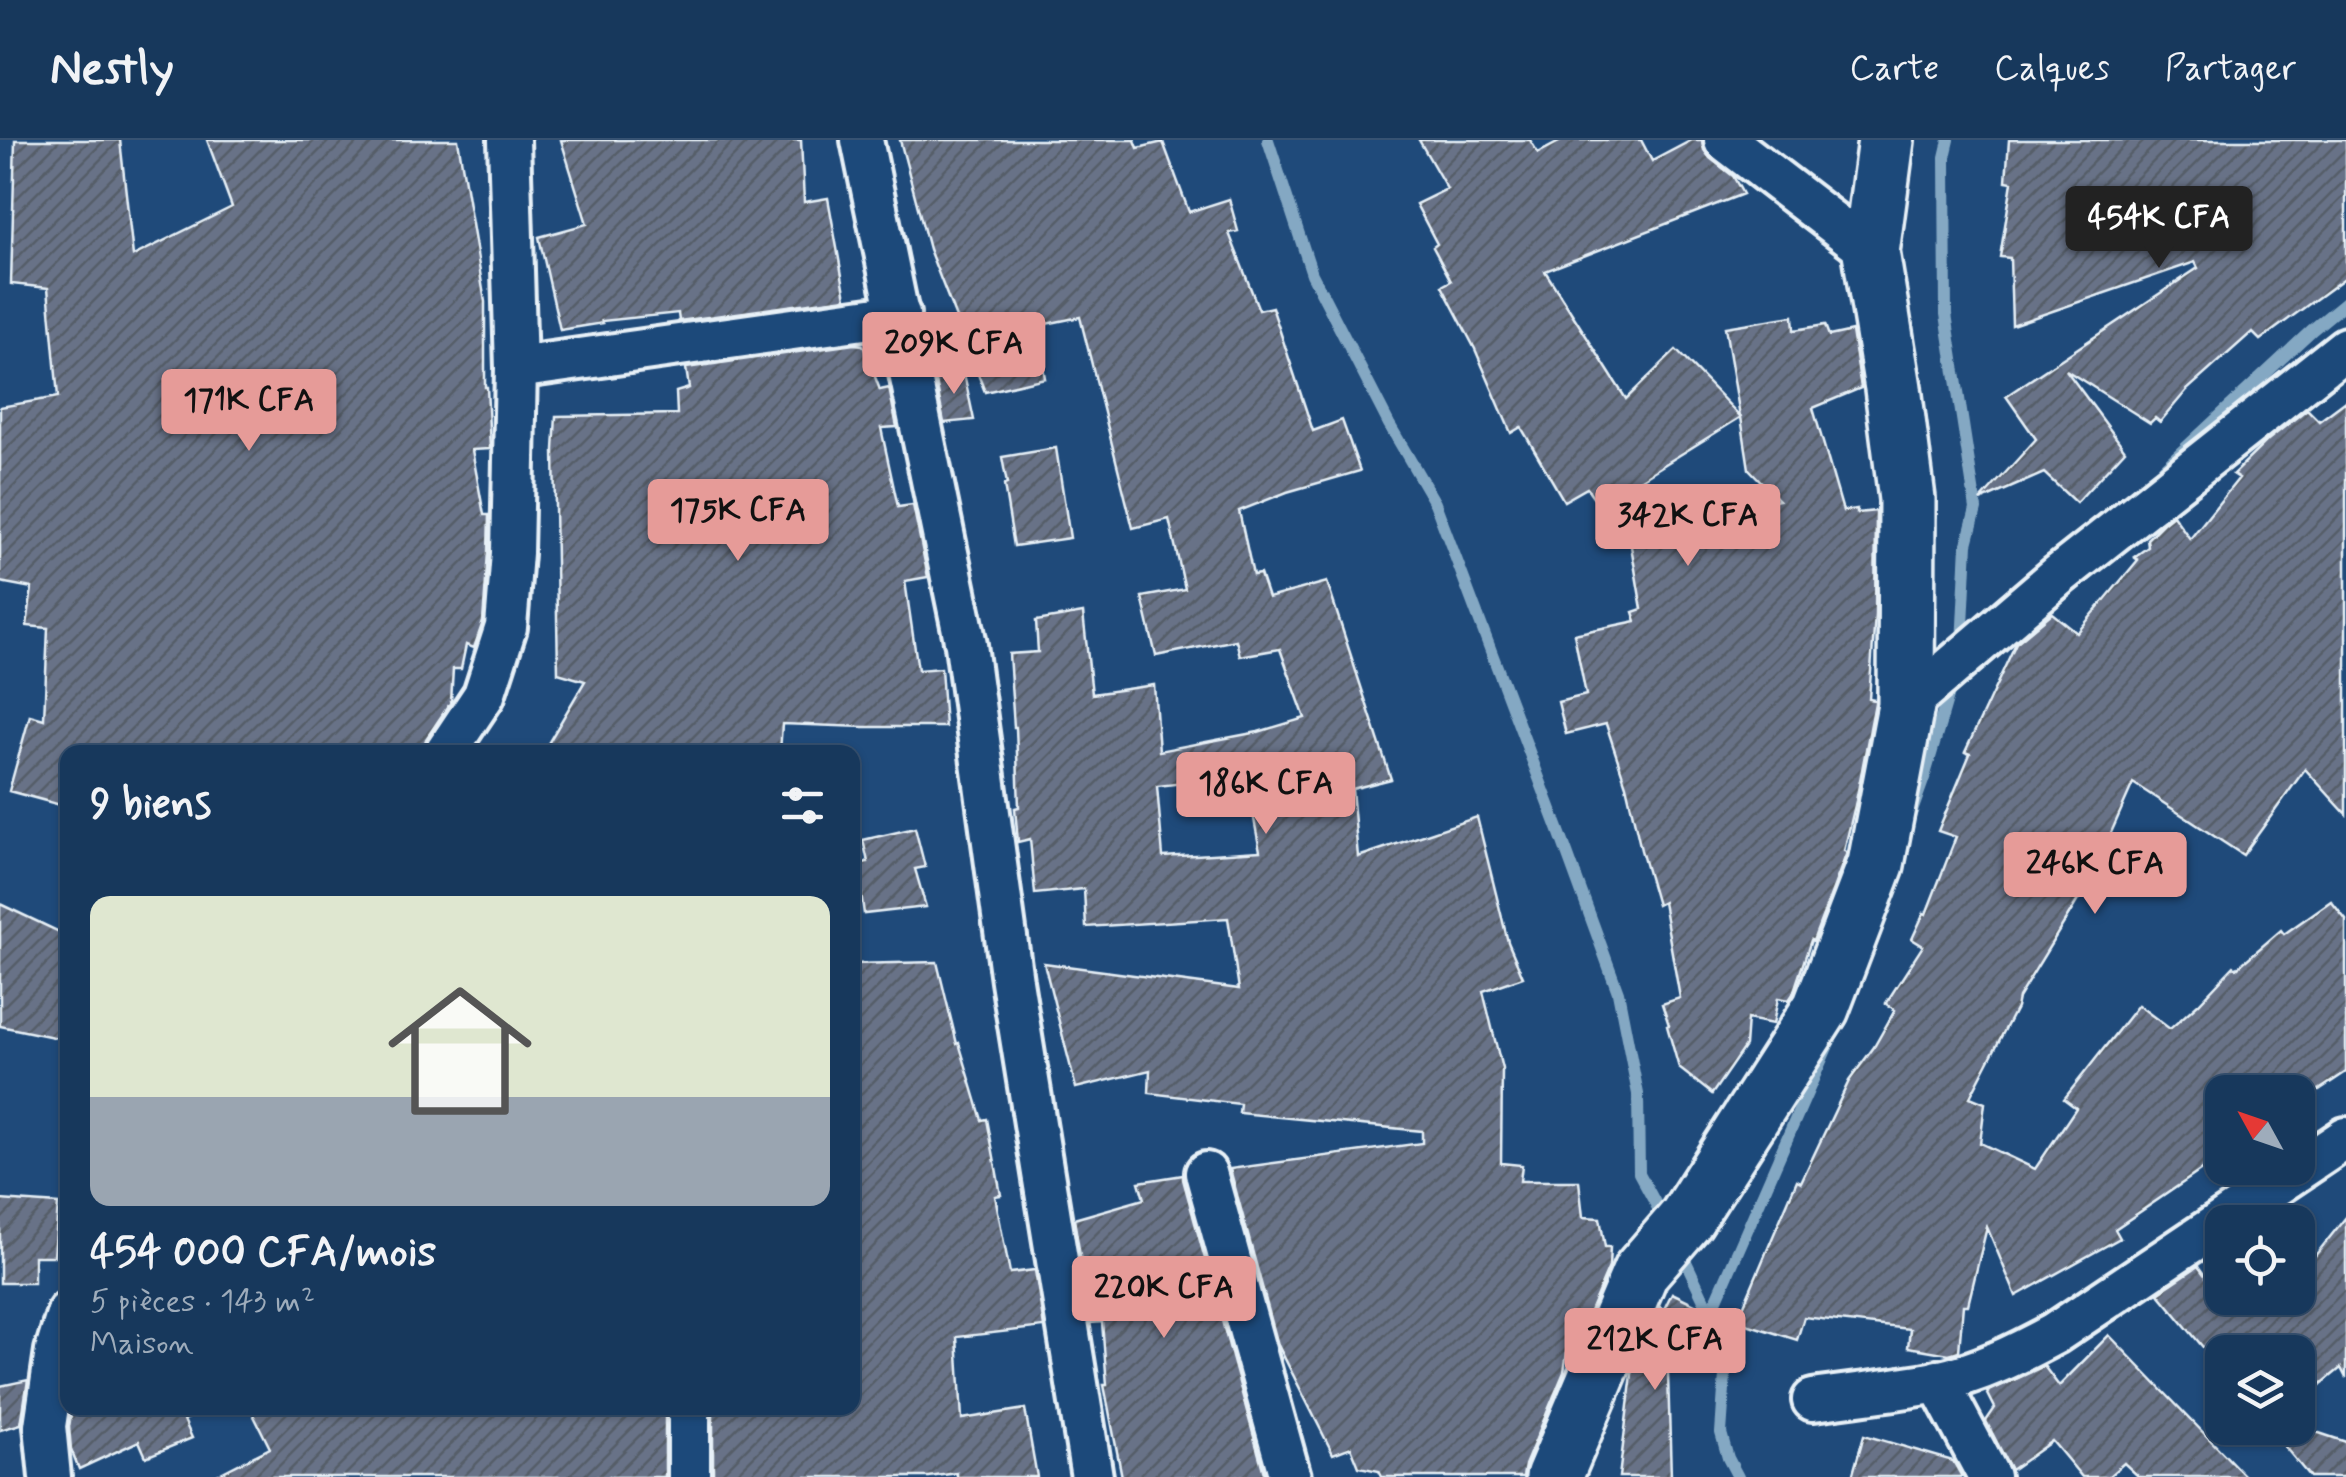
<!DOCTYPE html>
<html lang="fr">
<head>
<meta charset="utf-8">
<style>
  body { margin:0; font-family:Mynerve,sans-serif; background:#244365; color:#f1f3f6; height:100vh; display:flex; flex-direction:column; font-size:38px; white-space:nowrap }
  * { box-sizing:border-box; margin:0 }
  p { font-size:32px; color:#9eacbb }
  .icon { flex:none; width:55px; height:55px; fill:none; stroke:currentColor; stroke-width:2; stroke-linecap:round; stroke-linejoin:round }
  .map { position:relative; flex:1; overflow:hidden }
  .drawer { position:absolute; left:60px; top:605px; width:800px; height:670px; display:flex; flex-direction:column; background:#17385c; border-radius:20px; box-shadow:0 2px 8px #0004,0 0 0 2px #365272 }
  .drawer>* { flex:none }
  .needle { width:65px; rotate:310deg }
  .buttons { position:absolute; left:2205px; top:935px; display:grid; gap:20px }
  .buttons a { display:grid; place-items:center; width:110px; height:110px; border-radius:20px; background:#17385c; box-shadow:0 2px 8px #0004,0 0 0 2px #365272; font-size:50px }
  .price { position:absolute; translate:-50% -85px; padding:0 22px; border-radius:10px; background:#e69b98; color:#111; font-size:32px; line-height:65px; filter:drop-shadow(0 2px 5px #0008) }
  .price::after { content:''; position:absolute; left:50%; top:60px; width:30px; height:22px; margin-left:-15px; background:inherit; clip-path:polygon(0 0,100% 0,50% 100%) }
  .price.active { background:#222; color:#fff }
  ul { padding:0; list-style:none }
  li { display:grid; align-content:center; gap:20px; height:530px; padding:0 30px }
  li+li { border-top:2px solid #365272 }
  li span { display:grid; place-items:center; height:310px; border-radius:20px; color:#555 }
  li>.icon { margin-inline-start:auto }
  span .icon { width:180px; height:180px; fill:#fffc; stroke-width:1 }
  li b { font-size:42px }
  h2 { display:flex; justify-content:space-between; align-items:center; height:120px; padding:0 30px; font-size:42px }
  header { display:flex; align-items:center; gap:60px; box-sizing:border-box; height:140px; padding:0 50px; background:#17385c; border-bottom:2px solid #365272 }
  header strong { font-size:48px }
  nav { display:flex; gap:55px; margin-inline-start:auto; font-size:35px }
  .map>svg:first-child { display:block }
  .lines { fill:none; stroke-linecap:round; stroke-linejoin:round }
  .stream { stroke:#84a8c3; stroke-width:12 }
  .building { fill:url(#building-hatch); stroke:#e8f1f8; stroke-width:2.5; fill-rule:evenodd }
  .street-casing { stroke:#e8f1f8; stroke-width:48 }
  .secondary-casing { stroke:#e8f1f8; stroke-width:62 }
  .street { stroke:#1f4a7a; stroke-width:40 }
  .secondary { stroke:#1f4a7a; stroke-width:55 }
</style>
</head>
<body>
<header>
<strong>Nestly</strong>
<nav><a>Carte</a><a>Calques</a><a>Partager</a></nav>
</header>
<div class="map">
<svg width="2346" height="1337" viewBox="0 0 2346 1337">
  <defs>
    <pattern id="building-hatch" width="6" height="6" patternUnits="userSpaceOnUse" patternTransform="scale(2.5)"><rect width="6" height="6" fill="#677287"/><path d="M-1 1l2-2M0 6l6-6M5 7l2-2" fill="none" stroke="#565d68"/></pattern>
  </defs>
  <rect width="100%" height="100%" fill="#1f4a7a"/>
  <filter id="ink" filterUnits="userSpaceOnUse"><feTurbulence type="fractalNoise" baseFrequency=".01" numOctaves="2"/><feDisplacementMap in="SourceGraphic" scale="20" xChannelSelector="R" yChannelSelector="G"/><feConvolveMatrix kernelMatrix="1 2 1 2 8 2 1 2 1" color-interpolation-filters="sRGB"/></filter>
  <g filter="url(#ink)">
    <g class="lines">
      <!-- stream -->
      <g class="stream">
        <path d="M 1268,0 L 1312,134 L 1389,284 L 1435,363 L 1559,691 L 1618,852 L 1638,954 L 1639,1033 L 1666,1083"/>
        <path d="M 1949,0 L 1945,17 L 1946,174 L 1976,369 L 1967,404 L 1962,505"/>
        <path d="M 2164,328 L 2312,190 L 2346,162"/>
        <path d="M 1910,677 L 1924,638 L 1952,543"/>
        <path d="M 1680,1109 L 1722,1198 L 1725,1235 L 1721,1293 L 1728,1318 L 1738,1337"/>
        <path d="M 1710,1175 L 1831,898"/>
      </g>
    </g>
    <!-- building -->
    <g class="building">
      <path d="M 15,0 L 120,0 L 133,116 L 232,67 L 207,0 L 458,0 L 485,162 L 485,247 L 487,247 L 490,309 L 472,310 L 484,375 L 489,375 L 488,412 L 483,482 L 474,508 L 466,505 L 461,529 L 453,529 L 451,562 L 426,599 L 423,612 L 68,612 L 68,667 L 9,651 L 30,575 L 44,579 L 48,488 L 27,486 L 32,448 L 0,442 L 0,267 L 58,257 L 48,148 L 11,144 Z"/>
      <path d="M 561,0 L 801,0 L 804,62 L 828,58 L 846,158 L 679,181 L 678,173 L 602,181 L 603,183 L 560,190 L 539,97 L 587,84 Z"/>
      <path d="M 900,0 L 1135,0 L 1138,8 L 1163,2 L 1189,72 L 1229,59 L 1238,91 L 1229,93 L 1259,170 L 1272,167 L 1313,291 L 1342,280 L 1360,331 L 1287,352 L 1239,371 L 1253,435 L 1260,434 L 1268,458 L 1327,442 L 1391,639 L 1352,649 L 1358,717 L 1477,677 L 1508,802 L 1523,837 L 1483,851 L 1502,929 L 1501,1023 L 1522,1025 L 1520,1041 L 1579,1041 L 1583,1077 L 1600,1078 L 1605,1107 L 1610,1107 L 1609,1127 L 1572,1213 L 1567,1212 L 1564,1232 L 1525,1325 L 1523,1337 L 1382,1337 L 1379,1331 L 1359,1327 L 1351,1307 L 1333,1314 L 1278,1205 L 1230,1029 L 1422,1003 L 1422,991 L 1239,973 L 1240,964 L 1149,953 L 1150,930 L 1076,948 L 1044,823 L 1239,849 L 1228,778 L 1086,787 L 1084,749 L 1035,754 L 1030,699 L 1018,702 L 1015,668 L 1019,667 L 1016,587 L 1014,587 L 1009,514 L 1038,512 L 1036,481 L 1083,473 L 1092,554 L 1154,545 L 1159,611 L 1258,592 L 1305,578 L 1280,509 L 1240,516 L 1236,500 L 1156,516 L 1142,457 L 1185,449 L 1169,379 L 1133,388 L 1080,177 L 1036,186 L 1045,238 L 985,252 L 929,109 ZM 1246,636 L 1260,711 L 1163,717 L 1157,646 Z"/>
      <path d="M 1419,0 L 1530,0 L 1538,13 L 1563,0 L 1641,0 L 1652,21 L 1692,0 L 1702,0 L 1704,10 L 1710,18 L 1733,36 L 1743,54 L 1545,131 L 1626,259 L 1676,210 L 1740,276 L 1725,187 L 1793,176 L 1794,190 L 1825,185 L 1829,196 L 1852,191 L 1861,248 L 1813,268 L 1843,371 L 1857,369 L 1857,373 L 1876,371 L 1875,475 L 1869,559 L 1875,560 L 1875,563 L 1856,661 L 1844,711 L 1847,712 L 1846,715 L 1813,801 L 1811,800 L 1793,854 L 1789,860 L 1778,858 L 1773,884 L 1747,879 L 1745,906 L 1712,954 L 1679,928 L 1667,886 L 1669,885 L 1662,864 L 1680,858 L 1663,762 L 1657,765 L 1641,710 L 1626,645 L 1606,584 L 1566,594 L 1558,562 L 1586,555 L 1574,494 L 1636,481 L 1633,472 L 1642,469 L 1624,366 L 1701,377 L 1779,360 L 1749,329 L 1741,277 L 1599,365 L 1587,348 L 1564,361 L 1521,287 L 1511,293 L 1475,209 L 1442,146 L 1451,141 L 1433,107 L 1437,104 L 1416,64 L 1447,49 Z"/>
      <path d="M 2009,0 L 2346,0 L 2346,137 L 2260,200 L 2252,192 L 2187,250 L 2160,282 L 2155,278 L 2150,283 L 2066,230 L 2125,310 L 2076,363 L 2044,333 L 1980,361 L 2036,299 L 2006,256 L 2198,128 L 2195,122 L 2012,185 L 2010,118 L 2000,117 L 2012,42 L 2006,41 Z"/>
      <path d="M 854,204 L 863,205 L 880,250 L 889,248 L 897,287 L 881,288 L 898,367 L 913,365 L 928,437 L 905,441 L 918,530 L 941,528 L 945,587 L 864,587 L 782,584 L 780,612 L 543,612 L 585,541 L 558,533 L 554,310 L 556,276 L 677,274 L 676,252 L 689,248 L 686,228 Z"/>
      <path d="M 963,229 L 974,280 L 944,283 L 935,236 Z"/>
      <path d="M 2346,261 L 2346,674 L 2305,629 L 2243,715 L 2133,643 L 2083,756 L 2081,755 L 2018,858 L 2016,868 L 1970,957 L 1985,963 L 1980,1003 L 2035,1029 L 2076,968 L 2064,959 L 2138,865 L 2170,889 L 2199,863 L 2234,826 L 2237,828 L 2281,790 L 2284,794 L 2331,761 L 2346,780 L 2346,932 L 2316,952 L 2222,952 L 2222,1016 L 2115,1089 L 2120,1098 L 2016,1156 L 1987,1087 L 1968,1165 L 1963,1165 L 1959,1211 L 1949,1214 L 1908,1207 L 1910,1189 L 1804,1177 L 1797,1200 L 1737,1181 L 1797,1040 L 1801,1042 L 1849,941 L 1874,907 L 1895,870 L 1886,863 L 1923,806 L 1912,799 L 1924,773 L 1926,774 L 1956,697 L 1938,691 L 1970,614 L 1965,612 L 2016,503 L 2052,473 L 2077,493 L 2138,420 L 2134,417 L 2148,407 L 2147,399 L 2163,383 L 2173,375 L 2190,399 L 2239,338 L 2233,334 L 2268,300 L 2307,269 L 2319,281 Z"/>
      <path d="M 1056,308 L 1070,398 L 1014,406 L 1004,345 L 1007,344 L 1002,317 Z"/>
      <path d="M 915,688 L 925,727 L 915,729 L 926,767 L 864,774 L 857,724 L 868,722 L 863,700 Z"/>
      <path d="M 0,764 L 68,796 L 68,900 L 0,886 Z"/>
      <path d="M 937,822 L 957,904 L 959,903 L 982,980 L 987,979 L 1001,1055 L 995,1056 L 1010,1133 L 1035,1130 L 1044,1187 L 957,1197 L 962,1279 L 1025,1269 L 1037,1337 L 957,1337 L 957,1333 L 929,1337 L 713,1337 L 713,1268 L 852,1268 L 852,824 Z"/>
      <path d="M 1183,1035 L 1183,1039 L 1265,1337 L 1122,1337 L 1104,1245 L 1107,1245 L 1102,1182 L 1091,1183 L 1074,1079 L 1144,1059 L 1139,1042 Z"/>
      <path d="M 0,1060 L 58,1064 L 54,1116 L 34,1116 L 34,1143 L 0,1143 Z"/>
      <path d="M 2346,1077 L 2346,1238 L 2341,1228 L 2298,1263 L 2298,1212 L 2207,1212 L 2158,1153 L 2198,1126 L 2221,1158 L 2305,1158 L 2298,1143 L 2298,1137 Z"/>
      <path d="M 1672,1153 L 1703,1168 L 1695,1202 L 1667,1198 L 1671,1337 L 1619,1337 L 1632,1234 L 1660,1167 L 1664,1169 Z"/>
      <path d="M 2109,1195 L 2246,1337 L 2139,1337 L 2124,1323 L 2108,1337 L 2082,1337 L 2052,1301 L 2011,1330 L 1986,1281 L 1995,1268 L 1987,1252 L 2044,1226 L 2059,1246 Z"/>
      <path d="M 28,1240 L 21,1284 L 0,1290 L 0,1246 Z"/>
      <path d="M 72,1268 L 211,1268 L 184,1280 L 192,1298 L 146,1317 L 139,1301 L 79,1329 L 71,1309 L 69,1287 Z"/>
      <path d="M 250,1268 L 665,1268 L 665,1337 L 213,1337 L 270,1308 Z"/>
      <path d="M 2298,1286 L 2346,1302 L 2346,1337 L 2310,1337 L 2269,1288 L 2298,1288 Z"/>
      <path d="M 1864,1295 L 1953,1321 L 1962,1337 L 1852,1337 Z"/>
    </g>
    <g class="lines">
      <defs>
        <g id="street">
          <path d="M 862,0 L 966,505 L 1012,841 L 1092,1337"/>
          <path d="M 1725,0 L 1871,112"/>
          <path d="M 516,228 L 899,174"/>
          <path d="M 1906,566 L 2059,435 L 2346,208"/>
          <path d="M 446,612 L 484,555 L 506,487 L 512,413 L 516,228 L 509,0"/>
          <path d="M 1206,1033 L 1290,1337"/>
          <path d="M 1938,1241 L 1989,1337"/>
          <path d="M 1813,1260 C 1854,1254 1896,1250 1937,1242 C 1979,1233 2017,1214 2054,1194 L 2346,998"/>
          <path d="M 689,1268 L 689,1337"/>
          <path d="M 50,1337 L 45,1286 L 56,1211 L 68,1172"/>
        </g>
        <path id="secondary" d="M 1554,1337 L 1641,1131 L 1686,1079 L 1821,868 L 1876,724 L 1906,566 L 1907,359 L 1893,248 L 1871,112 L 1886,0"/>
      </defs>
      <!-- street casing -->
      <use href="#street" class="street-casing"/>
      <!-- secondary casing -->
      <use href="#secondary" class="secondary-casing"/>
      <!-- street -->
      <use href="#street" class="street"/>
      <!-- secondary -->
      <use href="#secondary" class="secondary"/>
    </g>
  </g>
</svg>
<div class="buttons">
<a><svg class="needle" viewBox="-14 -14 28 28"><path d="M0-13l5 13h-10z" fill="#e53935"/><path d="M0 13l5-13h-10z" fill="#9eacbb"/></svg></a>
<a><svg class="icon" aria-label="locate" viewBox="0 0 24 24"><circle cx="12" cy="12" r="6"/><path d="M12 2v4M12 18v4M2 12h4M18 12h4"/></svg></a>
<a><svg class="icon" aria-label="layers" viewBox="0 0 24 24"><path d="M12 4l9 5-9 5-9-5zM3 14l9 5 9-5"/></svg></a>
</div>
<b class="price active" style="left:2159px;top:131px">454K CFA</b>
<b class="price" style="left:954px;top:257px">209K CFA</b>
<b class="price" style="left:249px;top:314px">171K CFA</b>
<b class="price" style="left:738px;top:424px">175K CFA</b>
<b class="price" style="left:1688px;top:429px">342K CFA</b>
<b class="price" style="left:1266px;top:697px">186K CFA</b>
<b class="price" style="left:2095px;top:777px">246K CFA</b>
<b class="price" style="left:1164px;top:1201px">220K CFA</b>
<b class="price" style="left:1655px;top:1253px">212K CFA</b>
<section class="drawer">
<h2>9 biens<svg class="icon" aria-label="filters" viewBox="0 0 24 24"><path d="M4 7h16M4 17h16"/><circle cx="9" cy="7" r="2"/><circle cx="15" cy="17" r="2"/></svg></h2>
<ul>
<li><span style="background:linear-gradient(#dfe7d0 65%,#9aa5b1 0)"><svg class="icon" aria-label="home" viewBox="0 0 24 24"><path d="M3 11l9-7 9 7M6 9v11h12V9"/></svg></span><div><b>454 000 CFA/mois</b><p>5 pièces · 143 m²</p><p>Maison</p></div></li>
</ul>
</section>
</div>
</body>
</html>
